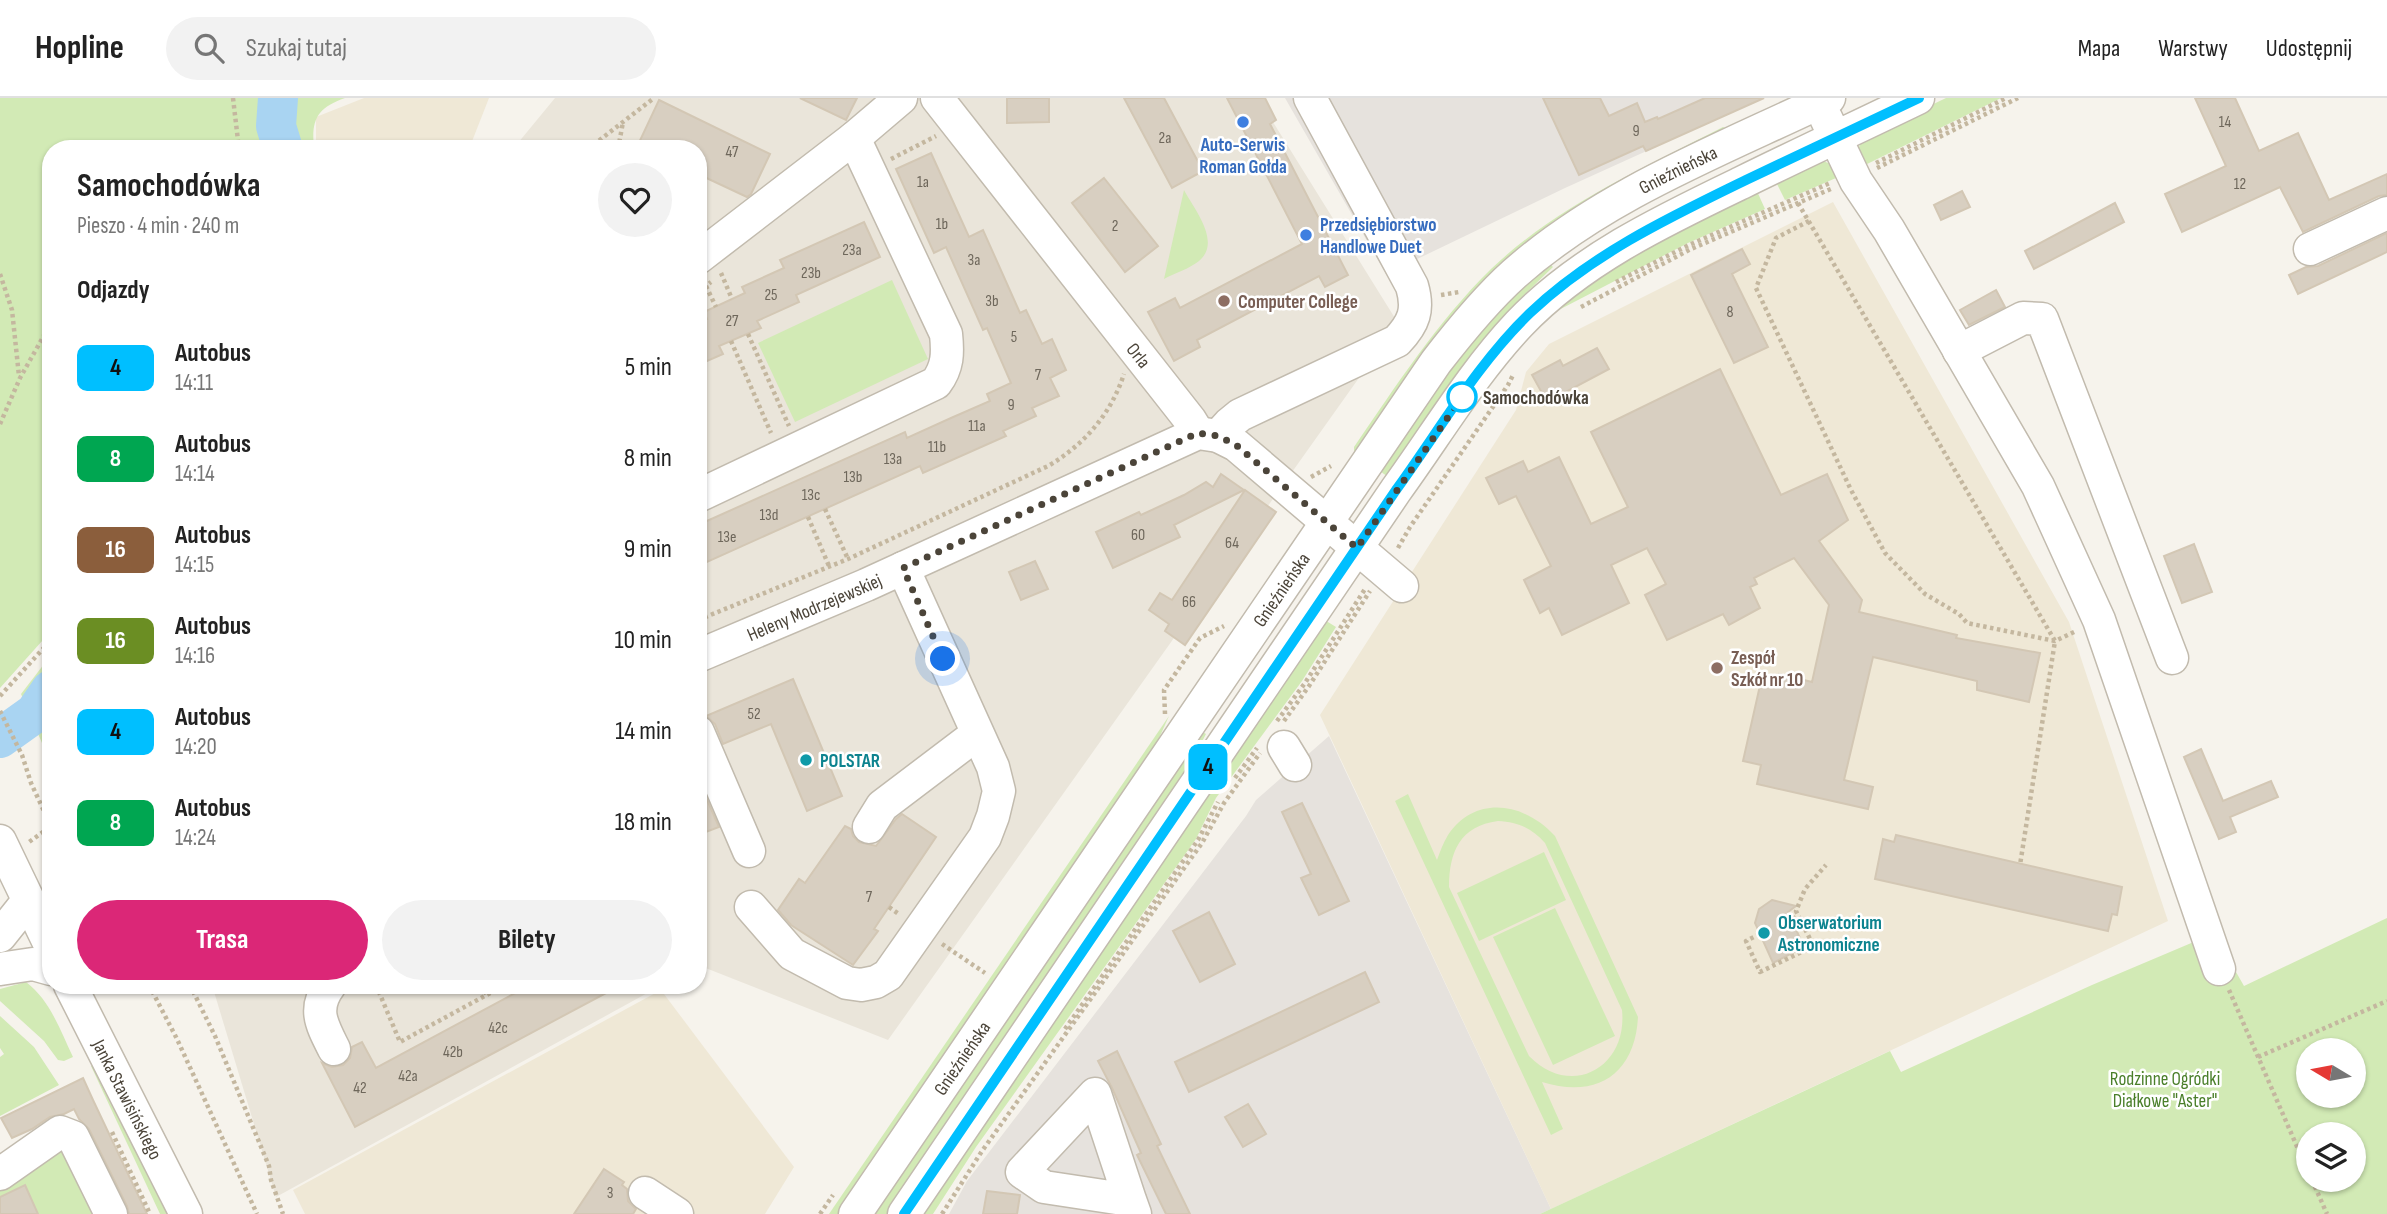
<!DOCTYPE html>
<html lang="pl">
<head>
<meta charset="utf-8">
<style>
	:root { --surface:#fff; --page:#f2f2f2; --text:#222; --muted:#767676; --line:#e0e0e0; --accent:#db2777 }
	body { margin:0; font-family:"Sofia Sans Condensed",sans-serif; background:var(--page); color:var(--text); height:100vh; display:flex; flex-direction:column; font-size:26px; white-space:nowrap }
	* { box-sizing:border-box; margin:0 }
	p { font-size:23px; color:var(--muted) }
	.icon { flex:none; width:38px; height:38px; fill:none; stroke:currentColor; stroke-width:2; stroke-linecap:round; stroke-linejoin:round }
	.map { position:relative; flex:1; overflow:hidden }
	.details { position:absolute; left:42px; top:42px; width:665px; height:854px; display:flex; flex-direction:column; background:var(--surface); border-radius:28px; box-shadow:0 2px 5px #0004 }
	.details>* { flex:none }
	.badge { padding:0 14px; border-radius:10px; font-size:24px; line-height:46px }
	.needle { width:46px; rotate:280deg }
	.buttons { position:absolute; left:2296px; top:940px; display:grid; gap:14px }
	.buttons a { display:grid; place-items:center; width:70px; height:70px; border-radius:50%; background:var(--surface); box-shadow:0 2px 5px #0004; font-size:35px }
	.you { position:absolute; width:35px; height:35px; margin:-18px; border:5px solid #fff; border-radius:50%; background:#1a73e8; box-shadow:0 0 0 10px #1a73e833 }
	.map>.badge { position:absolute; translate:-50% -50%; box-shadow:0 0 0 4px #fff }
	h2 { padding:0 35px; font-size:26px; line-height:63px }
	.round { display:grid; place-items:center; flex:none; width:74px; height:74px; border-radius:37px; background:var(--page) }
	.headline { display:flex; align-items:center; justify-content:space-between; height:119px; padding:0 35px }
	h1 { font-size:33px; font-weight:700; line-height:52px }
	.cta { display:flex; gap:14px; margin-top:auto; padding:14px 35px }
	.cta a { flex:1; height:80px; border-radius:42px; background:var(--accent); color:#fff; font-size:28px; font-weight:700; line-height:80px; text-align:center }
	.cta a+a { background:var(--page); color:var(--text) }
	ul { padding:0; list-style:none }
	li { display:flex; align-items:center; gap:21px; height:91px; padding:0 35px }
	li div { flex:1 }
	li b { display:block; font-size:26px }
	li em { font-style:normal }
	li .badge { min-width:77px; font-weight:700; text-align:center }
	header { display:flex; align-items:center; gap:42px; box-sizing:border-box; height:98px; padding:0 35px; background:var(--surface); border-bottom:2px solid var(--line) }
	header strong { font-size:33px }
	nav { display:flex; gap:38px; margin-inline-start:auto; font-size:24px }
	.search { width:490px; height:63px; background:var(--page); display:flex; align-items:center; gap:18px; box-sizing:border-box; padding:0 24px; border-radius:38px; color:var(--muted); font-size:26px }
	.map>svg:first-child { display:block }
	.residential { fill:#eae5da }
	.industrial { fill:#e6e2dd }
	.education { fill:#efe8d6 }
	.green { fill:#d2eab5; fill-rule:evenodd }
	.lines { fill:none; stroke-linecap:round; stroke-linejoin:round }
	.river { stroke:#a9d4f2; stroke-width:40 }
	.building { fill:#d8cfc1; stroke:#d3c7b4; stroke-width:2 }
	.minor-casing { stroke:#c2bbae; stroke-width:35 }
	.path { stroke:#c4b79f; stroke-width:4.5; stroke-dasharray:3.5 3.5; stroke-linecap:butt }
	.minor { stroke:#fff; stroke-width:32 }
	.line-casing { stroke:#fff; stroke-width:16 }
	.line { stroke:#00bfff; stroke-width:10 }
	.walk { stroke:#4b4439; stroke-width:7; stroke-dasharray:0 12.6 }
	.shop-dot { fill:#3f7fe0; stroke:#fff; stroke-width:2.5 }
	.education-dot { fill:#8d6e63; stroke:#fff; stroke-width:2.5 }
	.stop-dot { fill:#fff; stroke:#00bfff; stroke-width:3.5 }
	.culture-dot { fill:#0f9aa8; stroke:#fff; stroke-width:2.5 }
	.labels { text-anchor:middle; stroke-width:5; stroke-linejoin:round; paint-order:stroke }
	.number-label { font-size:16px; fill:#6e675b }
	.shop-label { font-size:19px; font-weight:bold; fill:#366cbe; stroke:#fff }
	.street-label { font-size:19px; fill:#4b4439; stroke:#fff }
	.education-label { font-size:19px; font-weight:bold; fill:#785e54; stroke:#fff; text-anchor:start }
	.stop-label { font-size:19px; font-weight:bold; fill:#4b4439; stroke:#fff; text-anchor:start }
	.culture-label { font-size:19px; font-weight:bold; fill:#0d838f; stroke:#fff; text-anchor:start }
	.park-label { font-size:19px; fill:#4a7f2a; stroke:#fff }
</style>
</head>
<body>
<header>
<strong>Hopline</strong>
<div class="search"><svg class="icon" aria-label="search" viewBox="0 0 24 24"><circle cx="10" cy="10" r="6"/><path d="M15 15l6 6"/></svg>Szukaj tutaj</div>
<nav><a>Mapa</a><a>Warstwy</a><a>Udostępnij</a></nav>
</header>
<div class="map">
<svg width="2387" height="1116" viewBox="0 0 2387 1116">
	<rect width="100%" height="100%" fill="#f6f3ec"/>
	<!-- residential -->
	<g class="residential">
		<path d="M555,0h703l140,225 -510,717 -190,-75v-816h-185z"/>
		<path d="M212,887h450l-386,212z"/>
	</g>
	<!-- industrial -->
	<g class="industrial">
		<path d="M1285,0h447l5,12 -172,78 -179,86z"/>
		<path d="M1329,638l222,473 -11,5h-591l18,-33 279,-365 10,-16z"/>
	</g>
	<!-- education -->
	<g class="education">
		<path d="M364,0h125l-20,51h-153v-32z"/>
		<path d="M1833,104l236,420 99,299 -617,288 -231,-494 196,-305 10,-38 23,-28z"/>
		<path d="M661,892l133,177 -29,47h-460l-12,-24z"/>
	</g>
	<!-- green -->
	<g class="green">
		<path d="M0,0h345c-28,10 -34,21 -31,51h-263v482l-51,57z"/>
		<path d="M1946,0h55l-142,70c-2,-14 -3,-22 8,-32z"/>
		<path d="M1723,29l8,4 -129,65 -244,260 -4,-3v-6c42,-61 83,-125 137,-178 66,-63 152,-101 232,-142z"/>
		<path d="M1823,63l13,5 7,9 -58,25 -10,-20z"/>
		<path d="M1756,91l9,20 -77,34 -137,71 58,-48z"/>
		<path d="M1184,92c10,19 38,52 15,71 -10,8 -24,12 -35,18z"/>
		<path d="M1548,164l5,5 -30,29 -18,22 -114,161 -14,-10 98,-137z"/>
		<path d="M892,182l36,79 -133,63 -37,-79z"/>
		<path d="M1323,521l13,8 -34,54 -86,117 -20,41 -220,308 -43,67h-15z"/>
		<path d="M51,557v109l-30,-70z"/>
		<path d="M1169,618l-23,51 -305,447h-12z"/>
		<path d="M1199,632l7,4 -36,67 -280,413h-20z"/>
		<path d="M1408,696l29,66c3,-8 6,-17 11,-25 28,-41 77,-32 107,1l83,181c-3,58 -42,82 -96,65l21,47 -12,6 -156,-334zM1498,723c20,1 34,7 47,22l77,167c6,58 -51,89 -93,46l-80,-169c0,-35 11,-61 49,-66z"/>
		<path d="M1544,754l22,48 -87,41 -22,-48z"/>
		<path d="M1555,810l60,128 -62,29 -60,-128z"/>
		<path d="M2387,820v296h-847l350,-163 11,21 191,-87 104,-44 36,24 12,21zM2308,952h46v46h-46zM2308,1036h46v46h-46z"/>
		<path d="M26,884c24,18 34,48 47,75l-9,4 -6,-1 -14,-19 -44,-40v-12z"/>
		<path d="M0,918l34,31 25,38 -59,31v-59l4,-3 -4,-6z"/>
		<path d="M97,966l76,150h-13l-69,-148z"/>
		<path d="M61,1052l7,4 28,60h-58l-13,-29 -25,12v-15z"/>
	</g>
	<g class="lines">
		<!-- river -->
		<g class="river">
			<path d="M278,0l-2,28 7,23"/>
			<path d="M0,640l35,-25 16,-23"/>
		</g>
	</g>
	<!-- building -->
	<g class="building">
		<path d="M800,0h57l-11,22z"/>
		<path d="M1007,0h42v24l-42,1z"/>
		<path d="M1124,0h40l39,73 -31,17z"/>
		<path d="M1227,0h38l11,22 -6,4 78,151 -23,12 -6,-11 -122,64 3,7 -26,14 -26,-49 27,-14 5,10 122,-64z"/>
		<path d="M1543,0h57l9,18 28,-13 8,19 12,-5 1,2 47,-21h59l-118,53 -3,-5 -64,29z"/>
		<path d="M2195,0h40l24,53 39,-18 31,67 58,-26v21l-8,1 -76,36 -23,-45 -98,45 -17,-38 61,-28z"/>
		<path d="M659,2l111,54 -19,40 -4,3 -49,-23v-25h-62z"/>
		<path d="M931,55l38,84 14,-7 37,83 6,-3 16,34 10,-5 14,31 -16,8 9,18 -27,12 4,8 -33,15 3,5 -83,37 -3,-7 -222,100v-41l207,-93 2,6 44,-20 39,-17 -3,-7 24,-11 -24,-55 -4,2 -37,-83 -12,6 -38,-84z"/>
		<path d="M1104,80l54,68 -33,26 -53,-69z"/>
		<path d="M1962,93l8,16 -29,13 -7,-15z"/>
		<path d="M2115,105l9,19 -90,47 -9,-18z"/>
		<path d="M864,124l16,35 -84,38 3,7 -42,19 4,7 -42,18 4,8 -25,11v-41l9,-5 -3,-7 41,-19 -3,-6 42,-19 -4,-8z"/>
		<path d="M2387,135v19l-89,42 -9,-19 17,-8 12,-1z"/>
		<path d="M1742,151l8,15 -18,10 36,73 -34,16 -43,-88z"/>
		<path d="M1996,192l9,17 -36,18 -9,-15z"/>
		<path d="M1597,250l12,21 -62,33 -15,-27 28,-15 3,6z"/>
		<path d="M1720,271l61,126 46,-21 21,46 -29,21 43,59 -3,12 98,23 -1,3 84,15 -11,49 -52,-12v-9l-104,-24 -29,123 29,7 -5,22 -111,-25 4,-19 -18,-4 18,-80 16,4 2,-11 33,8 17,-77 -35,-47 -40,20 3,6 -7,3 10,21 -31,17 -6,-11 -56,26 -22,-45 21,-11 -19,-36 -36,17 18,38 -67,32 -13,-27 -9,5 -16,-33 27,-14 -35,-70 -17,8 -13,-26 37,-17 5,11 31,-15 32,67 37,-17 -37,-75z"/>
		<path d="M1221,376l23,16 -70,35 6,12 -67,31 -17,-36 43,-20 2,3 43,-20 22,-13 7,5z"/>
		<path d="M1245,392l31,22 -91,133 -20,-14 4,-7 -20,-14 11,-17 12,7z"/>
		<path d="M2194,446l18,48 -30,11 -18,-47z"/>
		<path d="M1035,463l13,28 -27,11 -12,-28z"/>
		<path d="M793,581l49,117 -35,15 -36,-87 -48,20 -8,-20 -9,-8z"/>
		<path d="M2201,651l22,52 48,-20 7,16 -48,20 6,15 -17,7 -35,-82z"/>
		<path d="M698,681l21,48 -21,8z"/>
		<path d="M1302,705l47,98 -30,14 -18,-37 10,-4 -29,-62z"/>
		<path d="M902,716l34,23 -62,92 4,2 -25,34 -62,-40 -13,-15 21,-31 6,4 40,-57 6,3 2,7 6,6 17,4 20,-27z"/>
		<path d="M1896,737l226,52 -5,28 -5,-1 -4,17 -233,-52 8,-40 11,3z"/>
		<path d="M1772,802l24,6 -8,6 16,35 -31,16 -18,-40 4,-14z"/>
		<path d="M1209,814l26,52 -35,18 -27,-51z"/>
		<path d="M1365,874l14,30 -190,90 -14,-30z"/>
		<path d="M530,887h91l-266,142 -33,-64 10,4 11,-2 7,-7 2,-11 10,-5 14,26z"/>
		<path d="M1117,953l44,93 -4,2 33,68h-24l-29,-59 4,-2 -29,-65 -14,-27z"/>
		<path d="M83,980l10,22 54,114h-18l-2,-8 -38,-77 -10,-10 -5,-10 -10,5 -14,3 -18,12 -20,9 -11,-20z"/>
		<path d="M1248,1006l18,30 -23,13 -18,-30z"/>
		<path d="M604,1071l20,13 -2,3 5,4 1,12 8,8 -3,5h-59z"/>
		<path d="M25,1087l13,29h-38v-17z"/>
		<path d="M987,1093l33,4 -3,19h-34z"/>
	</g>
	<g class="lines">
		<defs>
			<g id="minor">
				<path id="s1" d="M937,0l253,322 8,13"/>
				<path d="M1826,20l30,63 33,49 149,256 61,134 120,349"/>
				<path d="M2310,151l77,-36"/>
				<path d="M698,160l156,-120 47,-40"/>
				<path d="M1959,253l64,-33 19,1 130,339"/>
				<path d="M1218,338l11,-12 11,-9 157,-74c17,-18 22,-31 15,-55l-102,-188"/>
				<path d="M698,398l238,-113c12,-16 12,-30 10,-49l-92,-196"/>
				<path id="s2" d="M698,558l168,-71 332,-152 20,3 18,9 166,141"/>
				<path d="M698,634l51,119"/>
				<path d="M1284,649l11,18"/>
				<path d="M869,729l13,-21 95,-72"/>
				<path d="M0,743l51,106"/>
				<path d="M751,809l41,47 55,29 14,2 15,-3 12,-7 97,-138 8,-21 6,-25 -6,-24 -90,-199"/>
				<path d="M0,838l28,-35"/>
				<path d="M0,871l33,-5 18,5"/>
				<path id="s3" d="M70,887l116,229"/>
				<path d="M330,887c-18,24 -8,40 4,64"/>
				<path d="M0,1076l60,-42 13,5 38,77"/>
				<path d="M645,1095l32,21"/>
				<path d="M1130,1102l-86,-13 -22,-15 73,-78 35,106 5,14"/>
				<path id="s4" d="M855,1116l581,-852c24,-31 49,-62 78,-88 90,-80 207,-124 315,-176"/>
				<path d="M904,1116l492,-724c40,-55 76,-116 123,-166 61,-64 143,-103 222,-141 59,-29 119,-57 177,-85"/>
			</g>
		</defs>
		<!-- minor casing -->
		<use href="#minor" class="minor-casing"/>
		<!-- path -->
		<g class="path">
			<path d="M233,0l6,51"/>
			<path d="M588,51l66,-51"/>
			<path d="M618,51l5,-27"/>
			<path d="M891,61l45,-23"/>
			<path d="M1876,65l130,-65"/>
			<path d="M1877,70l141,-70"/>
			<path d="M1798,105l257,438 -35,224"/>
			<path d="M1809,123l-33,17 -20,50 95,202 34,63 40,41 34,20 8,9 88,18 21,-10"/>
			<path d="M721,175l11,26"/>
			<path d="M0,176l12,36 7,66"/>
			<path d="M1616,184l73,-37 141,-62"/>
			<path d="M706,188l10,21"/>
			<path d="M698,194l13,-10"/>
			<path d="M1441,197l18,-3"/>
			<path d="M1581,209l110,-58 142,-61"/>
			<path d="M748,236l41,92"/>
			<path d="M731,243l40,92"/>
			<path d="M0,326l20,-46 31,-55"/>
			<path d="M1311,379l20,-11"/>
			<path d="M825,411l23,50"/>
			<path d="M808,419l21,49"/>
			<path d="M1398,450l12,-21 98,-142 5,-10"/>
			<path d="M698,522l150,-61 200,-93c36,-21 63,-52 76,-92"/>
			<path d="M0,598l51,-56"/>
			<path d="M0,613l22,44 9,28 18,39 -3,8 -17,12"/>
			<path d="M1165,616l-1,-24 36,-52 24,-12"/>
			<path d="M1277,623l28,-38 60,-94"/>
			<path d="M1284,623l25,-35 61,-95"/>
			<path d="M1235,680l22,-30"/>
			<path d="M889,809l11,8"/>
			<path d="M1786,823l13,-5"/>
			<path d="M1766,833l-20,10 14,31 54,-26"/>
			<path d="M942,846l43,29"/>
			<path d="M1816,853l-20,-40 9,-22 21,-24"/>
			<path d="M149,887l28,54 80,175"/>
			<path d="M190,887l25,51 54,130 2,14 12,34"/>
			<path d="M376,887l24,57 105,-57"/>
			<path d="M481,887l6,10"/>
			<path d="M2229,892l79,182"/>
			<path d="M1065,931l133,-189 20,-38"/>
			<path d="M2258,959l129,-56"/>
			<path d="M112,1034l38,82"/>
			<path d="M2312,1082l15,34"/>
			<path d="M820,1116l13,-19"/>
			<path d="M942,1116l40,-63 220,-308 22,-40 36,-50"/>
		</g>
		<!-- minor -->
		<use href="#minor" class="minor"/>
	</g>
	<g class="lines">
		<defs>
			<path id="line" d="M904,1116l492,-724c43,-59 81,-126 134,-177 62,-59 140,-96 216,-133 58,-27 115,-55 173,-82"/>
		</defs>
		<!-- line casing -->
		<use href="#line" class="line-casing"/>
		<!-- line -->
		<use href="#line" class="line"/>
		<!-- walk -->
		<path class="walk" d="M943,561l-40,-91 295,-135 20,3 18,9 121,103 105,-151"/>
	</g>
	<!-- markers -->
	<g class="shop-dot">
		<circle cx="1243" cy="24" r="7"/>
		<circle cx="1306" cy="137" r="7"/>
	</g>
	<g class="education-dot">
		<circle cx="1224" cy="203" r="7"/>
		<circle cx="1717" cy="570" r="7"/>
	</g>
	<circle class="stop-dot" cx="1462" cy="299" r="14"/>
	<g class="culture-dot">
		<circle cx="806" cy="662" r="7"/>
		<circle cx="1764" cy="835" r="7"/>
	</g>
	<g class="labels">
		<!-- number labels -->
		<g class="number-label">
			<text x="2225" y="29">14</text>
			<text x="1636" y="38">9</text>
			<text x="1165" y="45">2a</text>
			<text x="732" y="59">47</text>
			<text x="923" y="89">1a</text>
			<text x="2240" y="91">12</text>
			<text x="942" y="131">1b</text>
			<text x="1115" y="133">2</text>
			<text x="852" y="157">23a</text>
			<text x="974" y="167">3a</text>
			<text x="811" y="180">23b</text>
			<text x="771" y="202">25</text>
			<text x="992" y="208">3b</text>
			<text x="1730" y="219">8</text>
			<text x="732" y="228">27</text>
			<text x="1014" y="244">5</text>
			<text x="1038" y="282">7</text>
			<text x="1011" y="312">9</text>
			<text x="977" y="333">11a</text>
			<text x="937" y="354">11b</text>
			<text x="893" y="366">13a</text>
			<text x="853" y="384">13b</text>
			<text x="811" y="402">13c</text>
			<text x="769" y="422">13d</text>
			<text x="1138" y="442">60</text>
			<text x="727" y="444">13e</text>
			<text x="1232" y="450">64</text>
			<text x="1189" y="509">66</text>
			<text x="754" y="621">52</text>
			<text x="869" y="804">7</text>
			<text x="498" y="935">42c</text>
			<text x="453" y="959">42b</text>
			<text x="408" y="983">42a</text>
			<text x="360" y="995">42</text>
			<text x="610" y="1100">3</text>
		</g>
		<!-- shop labels -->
		<g class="shop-label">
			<text x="1243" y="53">Auto-Serwis<tspan x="1243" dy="22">Roman Gołda</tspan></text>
			<text x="1320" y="133" text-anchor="start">Przedsiębiorstwo<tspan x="1320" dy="22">Handlowe Duet</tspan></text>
		</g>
		<!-- street labels -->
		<g class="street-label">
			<text dy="7" stroke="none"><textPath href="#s4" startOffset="1344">Gnieźnieńska</textPath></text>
			<text dy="7" stroke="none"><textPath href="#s1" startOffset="327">Orla</textPath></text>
			<text dy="7" stroke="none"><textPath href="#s4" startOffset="756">Gnieźnieńska</textPath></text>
			<text dy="7" stroke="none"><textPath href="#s2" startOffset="126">Heleny Modrzejewskiej</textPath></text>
			<text dy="7" stroke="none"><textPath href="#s4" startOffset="189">Gnieźnieńska</textPath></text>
			<text dy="7" stroke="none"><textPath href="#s3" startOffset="128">Janka Stawisińskiego</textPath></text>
		</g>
		<!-- education labels -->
		<g class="education-label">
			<text x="1238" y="210">Computer College</text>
			<text x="1731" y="566">Zespół<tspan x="1731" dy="22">Szkół nr 10</tspan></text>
		</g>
		<!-- stop labels -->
		<g class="stop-label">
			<text x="1483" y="306">Samochodówka</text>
		</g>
		<!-- culture labels -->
		<g class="culture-label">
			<text x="820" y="669">POLSTAR</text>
			<text x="1778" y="831">Obserwatorium<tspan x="1778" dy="22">Astronomiczne</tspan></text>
		</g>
		<!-- park labels -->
		<g class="park-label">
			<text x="2165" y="987">Rodzinne Ogródki<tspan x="2165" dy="22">Diałkowe "Aster"</tspan></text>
		</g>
	</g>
</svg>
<div class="buttons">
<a><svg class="needle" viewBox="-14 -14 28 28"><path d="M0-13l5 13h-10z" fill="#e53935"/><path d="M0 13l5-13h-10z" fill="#767676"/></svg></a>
<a><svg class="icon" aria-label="layers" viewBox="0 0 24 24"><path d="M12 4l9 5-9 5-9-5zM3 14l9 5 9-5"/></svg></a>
</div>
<div class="you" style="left:943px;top:561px"></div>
<b class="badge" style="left:1208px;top:669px;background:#00bfff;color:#111">4</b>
<section class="details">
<div class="headline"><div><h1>Samochodówka</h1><p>Pieszo · 4 min · 240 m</p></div><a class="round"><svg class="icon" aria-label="heart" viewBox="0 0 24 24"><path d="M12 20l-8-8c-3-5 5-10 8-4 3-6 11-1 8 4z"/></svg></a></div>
<h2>Odjazdy</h2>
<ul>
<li><span class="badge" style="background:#00bfff;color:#111">4</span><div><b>Autobus</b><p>14:11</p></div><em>5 min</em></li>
<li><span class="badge" style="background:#00a651;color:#fff">8</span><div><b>Autobus</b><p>14:14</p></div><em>8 min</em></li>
<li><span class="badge" style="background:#8b5e3c;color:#fff">16</span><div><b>Autobus</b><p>14:15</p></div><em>9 min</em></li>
<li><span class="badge" style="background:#6b8e23;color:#fff">16</span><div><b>Autobus</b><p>14:16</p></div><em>10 min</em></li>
<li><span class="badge" style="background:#00bfff;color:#111">4</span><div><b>Autobus</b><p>14:20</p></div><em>14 min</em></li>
<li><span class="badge" style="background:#00a651;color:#fff">8</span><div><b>Autobus</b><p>14:24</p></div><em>18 min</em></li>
</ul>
<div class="cta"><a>Trasa</a><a>Bilety</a></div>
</section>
</div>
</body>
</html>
